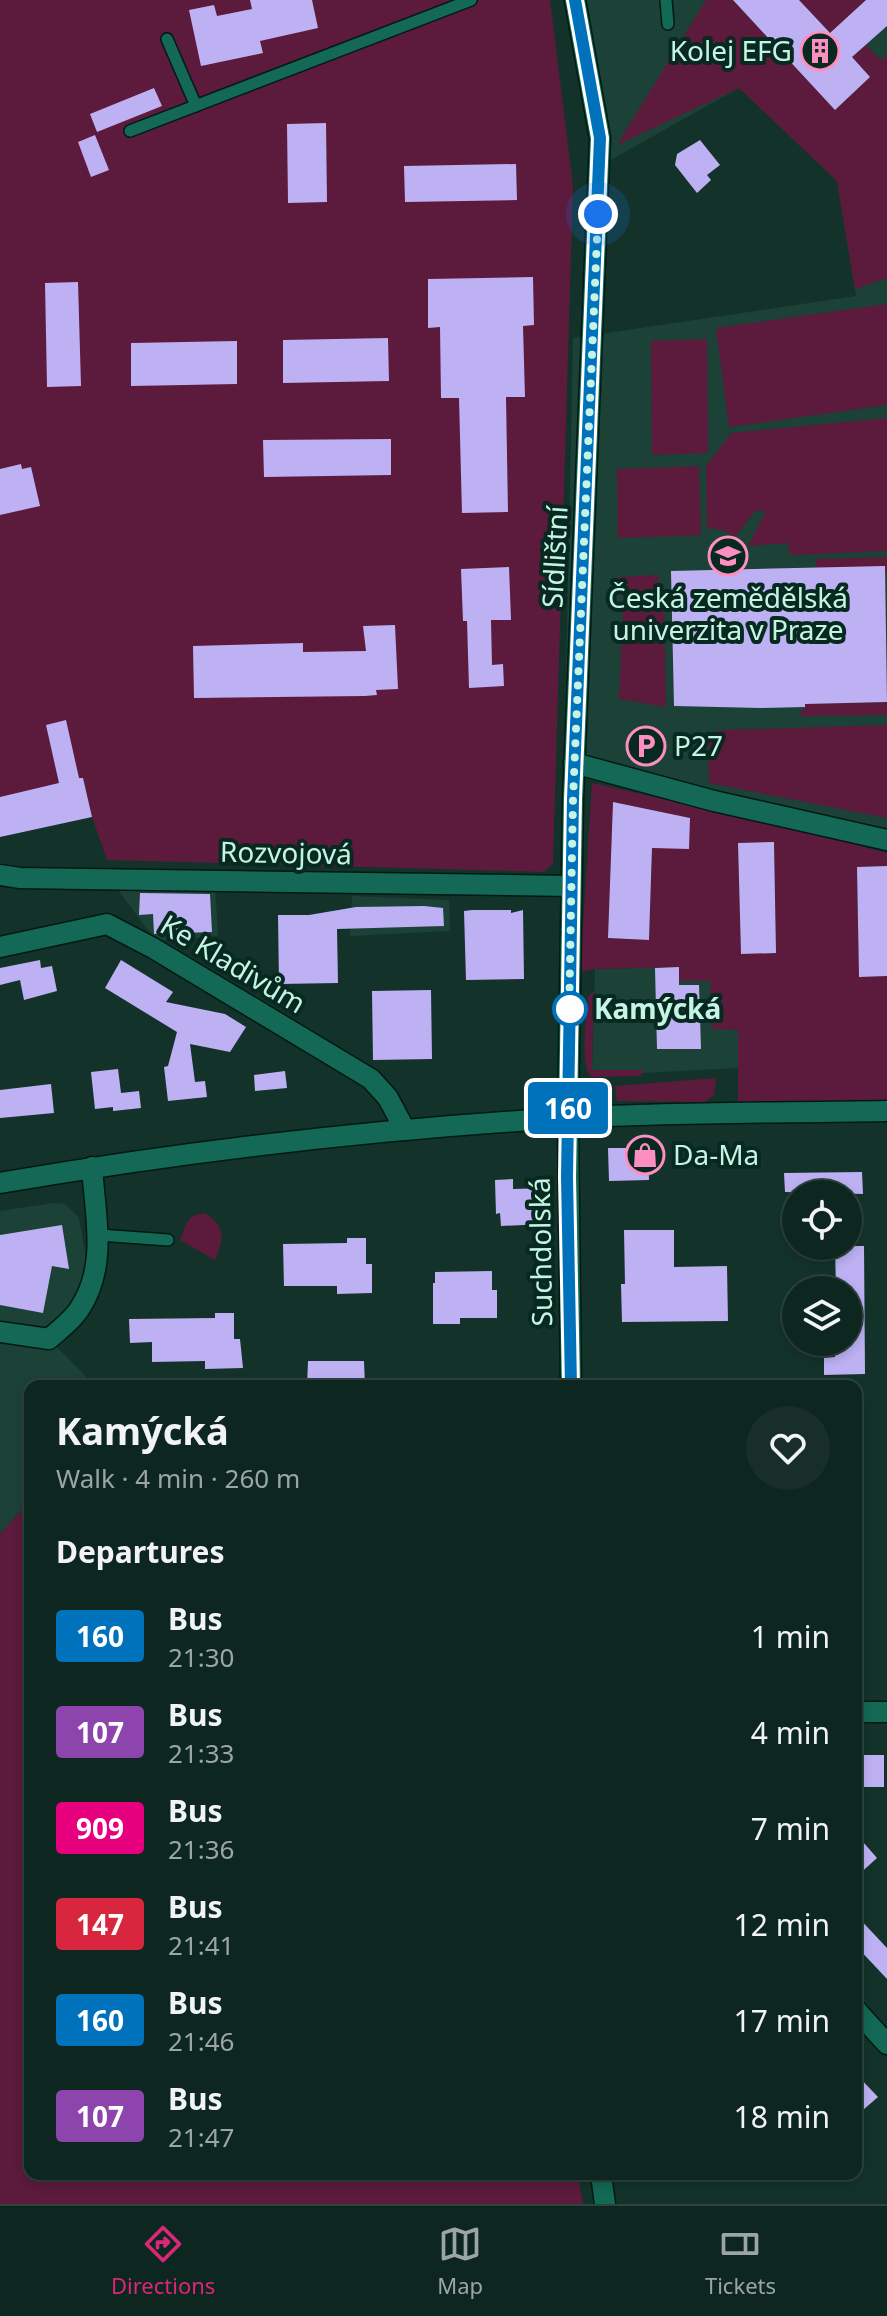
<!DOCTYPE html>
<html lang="en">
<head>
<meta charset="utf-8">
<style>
	:root { --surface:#0e2620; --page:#172e29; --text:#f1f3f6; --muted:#9ba5a5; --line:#2e433e; --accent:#db2777 }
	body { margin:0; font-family:"Noto Sans",sans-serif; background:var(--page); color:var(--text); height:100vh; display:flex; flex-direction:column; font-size:30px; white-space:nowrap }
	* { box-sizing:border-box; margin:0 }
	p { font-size:26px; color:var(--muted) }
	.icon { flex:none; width:44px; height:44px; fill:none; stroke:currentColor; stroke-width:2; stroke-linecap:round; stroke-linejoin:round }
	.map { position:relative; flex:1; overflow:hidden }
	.drawer { position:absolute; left:24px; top:1380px; width:838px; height:800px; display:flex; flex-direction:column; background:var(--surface); border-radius:16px; box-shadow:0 4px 12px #0003,0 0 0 2px var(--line) }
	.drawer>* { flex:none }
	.badge { padding:0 16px; border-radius:6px; font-size:28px; line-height:52px }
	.tools { position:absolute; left:782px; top:1180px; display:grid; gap:16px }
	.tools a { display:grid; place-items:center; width:80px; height:80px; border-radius:50%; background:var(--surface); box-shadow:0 4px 12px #0003,0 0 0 2px var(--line); font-size:40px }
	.you { position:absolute; width:40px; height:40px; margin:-20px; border:6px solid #fff; border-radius:50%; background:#1a73e8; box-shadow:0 0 0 12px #1a73e833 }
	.map>.badge { position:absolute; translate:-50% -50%; box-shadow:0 0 0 4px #fff }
	h2 { padding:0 32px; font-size:30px; line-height:72px }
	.round { display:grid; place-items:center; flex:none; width:84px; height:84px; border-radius:42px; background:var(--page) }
	.overview { display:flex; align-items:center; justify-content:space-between; height:136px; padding:0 32px }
	h1 { font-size:38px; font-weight:700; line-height:60px }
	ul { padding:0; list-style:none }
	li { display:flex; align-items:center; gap:24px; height:96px; padding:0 32px }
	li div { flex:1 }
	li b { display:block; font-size:30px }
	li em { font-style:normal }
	li .badge { min-width:88px; font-weight:700; text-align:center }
	.tab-bar { display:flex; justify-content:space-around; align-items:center; height:112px; border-top:2px solid var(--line); background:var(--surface); font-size:22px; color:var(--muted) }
	.tab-bar a { display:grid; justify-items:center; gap:4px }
	.tab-bar .current { color:var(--accent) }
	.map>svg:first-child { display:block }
	.built { fill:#1c4137 }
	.green { fill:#5c1a3c; fill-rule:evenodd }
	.building { fill:#bdb1f4 }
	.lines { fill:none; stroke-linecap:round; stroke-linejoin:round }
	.service-casing { stroke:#001a12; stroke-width:14 }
	.minor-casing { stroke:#001a12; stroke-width:23 }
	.tertiary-casing { stroke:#001a12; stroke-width:23 }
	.secondary-casing { stroke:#001a12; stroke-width:23 }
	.service { stroke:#136955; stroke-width:11 }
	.minor { stroke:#136955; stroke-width:20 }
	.tertiary { stroke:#136955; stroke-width:20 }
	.secondary { stroke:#136955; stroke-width:20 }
	.line-casing { stroke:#fff; stroke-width:18 }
	.line { stroke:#0072bc; stroke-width:12 }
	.walk { stroke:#c5f4e4; stroke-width:8; stroke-dasharray:0 14.4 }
	.stop-dot { fill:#fff; stroke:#0072bc; stroke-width:4 }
	.labels { text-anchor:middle; stroke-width:8; stroke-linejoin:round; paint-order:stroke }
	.poi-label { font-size:28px; fill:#c5f4e4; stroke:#072920; text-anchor:start }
	.street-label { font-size:28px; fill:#c5f4e4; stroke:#072920 }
	.stop-label { font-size:28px; font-weight:bold; fill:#c5f4e4; stroke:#072920; text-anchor:start }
</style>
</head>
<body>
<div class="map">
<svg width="887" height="2204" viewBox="0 0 887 2204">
	<rect width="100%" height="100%" fill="#13332a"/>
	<!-- built -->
	<g class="built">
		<path d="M575,0h312v842l-323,-68 9,-436 283,-42 -19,-115 -98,-93 -141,79z"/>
		<path d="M215,887l3,49 -62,5 -38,-51z"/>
		<path d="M352,896l97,4 1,31 -100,5z"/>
		<path d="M679,967l31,14 28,49v38l-96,5v-3h-50l3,-101z"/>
		<path d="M54,1203l11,1 14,14 10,56 -22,45 -20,14 10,14 38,39h-65v115l-30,33v-323z"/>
	</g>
	<!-- green -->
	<g class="green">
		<path d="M0,0h550l23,186 -20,677 -9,9 -437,-12 -15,-43 -9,-39 -83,19z"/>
		<path d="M706,0h27l102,110 35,-33 -18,-20 14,-12 15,15 6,-5v223l-32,11 -18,-108 -98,-93 -122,57z"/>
		<path d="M799,0h67l-36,33z"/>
		<path d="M887,304v101l-158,22 -13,-99z"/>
		<path d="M707,339l1,114 -56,2 -1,-114z"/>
		<path d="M887,418v133l-97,4 -2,-12 -40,3 18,-35h-11l-20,26 -12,-7 -16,-2 -1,-62 25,-33z"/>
		<path d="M699,466l2,69 -83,3 -1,-69z"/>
		<path d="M887,557v16l-71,-3v-11z"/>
		<path d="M658,575v32l6,1 2,99 -47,-8 5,-115 -7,-7z"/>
		<path d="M887,702v13l-88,1 1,-5 5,-1v-6z"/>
		<path d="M887,725v93l-178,-35 -1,-45 10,-8z"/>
		<path d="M592,783l181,40 114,30v13l-30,1 2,110 28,-1v127l-149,3v-76l-26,-1 -2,-48h-31l-1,-14 -83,2 -15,3zM613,803l39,54 -3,83 -41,-2zM774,842l2,110 -35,2 -3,-111z"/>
		<path d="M594,991l-2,79h51l-2,6 -50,1c-12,-14 -4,-62 -3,-81z"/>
		<path d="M716,1078l-2,17 -9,7 -88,-1 -2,-15z"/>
		<path d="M204,1213c22,12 20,26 11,47l-35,-20 6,-16 6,-8z"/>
		<path d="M30,1501v673h548l5,30h-583v-670z"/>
	</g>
	<!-- building -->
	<g class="building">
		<path d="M250,0h62l6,28 -58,13 3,12 -62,13 -12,-56 25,-5 3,11 35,-7z"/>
		<path d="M733,0h66l31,33 36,-33h21v26l-35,31 18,20 -35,33z"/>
		<path d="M154,88l8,18 -65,26 -7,-18z"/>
		<path d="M326,123l1,79 -39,1 -1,-79z"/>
		<path d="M95,135l14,35 -18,7 -13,-35z"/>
		<path d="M700,140l20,25 -13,10 4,5 -14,13 -22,-28 2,-11z"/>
		<path d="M516,164l1,36 -112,2 -1,-36z"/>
		<path d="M533,277l1,48 -11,1 2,71h-19l2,115 -46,1 -3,-115h-18l-1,-71 -12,1v-49z"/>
		<path d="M78,282l3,104 -34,1 -2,-104z"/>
		<path d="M388,338l1,43 -106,2v-43z"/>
		<path d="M237,341v43l-106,2v-43z"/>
		<path d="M391,439v36l-127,2 -1,-37z"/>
		<path d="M21,464l1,5 9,-2 9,39 -40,9v-46z"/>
		<path d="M885,566l2,136 -82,2v3l-44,1 -87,-2 -3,-135z"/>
		<path d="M509,567l2,53h-20l1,45 11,-1 1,22 -35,2 -2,-67h-4l-2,-52z"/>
		<path d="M395,625l3,64 -22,1 1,5 -12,1 -171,2 -1,-52 110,-3v9l63,-1 -3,-25z"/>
		<path d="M66,720l13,58h4l9,39 -92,20v-40l59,-14 -13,-58z"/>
		<path d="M613,802l77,16 -1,31 -37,-1 -3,92 -41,-2z"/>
		<path d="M774,842l2,111 -35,1 -3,-111z"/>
		<path d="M887,866v110l-28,1 -2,-110z"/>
		<path d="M140,893l70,1 2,38 -58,2 -1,-20 -14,1z"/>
		<path d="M424,906l19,2 1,18 -107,3 1,54 -59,1 -1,-69h31l47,-8z"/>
		<path d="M472,910h39v3l12,-3 1,69 -58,1 -2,-69z"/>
		<path d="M40,960l1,8 11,-2 5,25 -33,9 -4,-20 -20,5v-17z"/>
		<path d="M121,960l52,32 -7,10 59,12 21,13 -16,25 -40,-8 5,38 10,-1 2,16 -39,4 -4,-34 4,-1 9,-34 -72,-44z"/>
		<path d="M679,967v18h20l2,64h-44l-2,-81z"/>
		<path d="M431,990l1,69 -59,1 -1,-69z"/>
		<path d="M118,1069l3,24 18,-2 2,17 -28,3v-4l-18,2 -4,-37z"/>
		<path d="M285,1071l2,17 -32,3 -1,-16z"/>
		<path d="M51,1084l3,29 -54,5v-28z"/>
		<path d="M608,1148h40l1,32 -40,1z"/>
		<path d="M862,1172l1,22 -78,-2 -1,-19z"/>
		<path d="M513,1179v10l32,-1v36l-44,2 -1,-13 -4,1 -1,-34z"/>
		<path d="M62,1225l7,44 -17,-3 -9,47 -43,-8v-70z"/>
		<path d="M624,1230h50v37l53,-1 1,55 -106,1 -1,-38h4z"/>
		<path d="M347,1238h19v26h6v29l-35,1v-8h-53l-1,-42 64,-1z"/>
		<path d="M835,1246h29l1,128 -41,1v-17l11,-1v-12h13v-55h-12z"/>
		<path d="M492,1271v19h5v28h-37v6h-27v-41h2v-11z"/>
		<path d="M215,1313h19v26h6l3,29 -38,1v-8l-53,1v-20l-22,1 -1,-24 86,-1z"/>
		<path d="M308,1361h56l1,25h-58z"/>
		<path d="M856,1755h28v32h-20v-10h-8z"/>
		<path d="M856,1834l21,24 -21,19z"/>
		<path d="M856,1915l31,33v31l-31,-33z"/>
		<path d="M856,2074l22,23 -22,19z"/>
	</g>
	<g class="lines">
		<defs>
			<g id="service">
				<path d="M666,0l2,24"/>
				<path d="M167,39l29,67"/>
				<path d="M130,131l341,-131"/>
				<path d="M99,1235l69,5"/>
			</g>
			<g id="minor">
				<path d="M574,763l140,38 173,39"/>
				<path d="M0,875l20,3 551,8"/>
				<path d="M0,947l107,-23 46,24 218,131 17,19 17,32"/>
				<path d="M568,1118l5,-319 27,-661 -25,-138"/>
				<path d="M0,1332l49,7c10,-9 24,-19 31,-31 28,-43 15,-93 12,-141"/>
				<path d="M856,1712h31"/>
				<path d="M601,2174l4,30"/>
			</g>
			<g id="tertiary">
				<path d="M568,1118l3,268"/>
				<path d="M856,2010l31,34"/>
			</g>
			<path id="secondary" d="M0,1183c187,-32 377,-54 566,-65 106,-6 214,-5 321,-7"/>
		</defs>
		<!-- service casing -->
		<use href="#service" class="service-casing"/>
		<!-- minor casing -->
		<use href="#minor" class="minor-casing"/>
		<!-- tertiary casing -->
		<use href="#tertiary" class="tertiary-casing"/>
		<!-- secondary casing -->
		<use href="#secondary" class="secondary-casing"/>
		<!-- service -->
		<use href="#service" class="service"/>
		<!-- minor -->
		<use href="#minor" class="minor"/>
		<!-- tertiary -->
		<use href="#tertiary" class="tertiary"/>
		<!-- secondary -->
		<use href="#secondary" class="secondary"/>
	</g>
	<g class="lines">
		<defs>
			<path id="line" d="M571,1386l-4,-209 6,-378 27,-661 -25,-138"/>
		</defs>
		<!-- line casing -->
		<use href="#line" class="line-casing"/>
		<!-- line -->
		<use href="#line" class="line"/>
		<!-- walk -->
		<path class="walk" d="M570,1009l-1,11 4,-221 25,-585"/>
	</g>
	<!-- icons -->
	<defs>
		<symbol id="building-ring" viewBox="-11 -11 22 22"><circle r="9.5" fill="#072920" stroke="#fd8ec0" stroke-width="1.5"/><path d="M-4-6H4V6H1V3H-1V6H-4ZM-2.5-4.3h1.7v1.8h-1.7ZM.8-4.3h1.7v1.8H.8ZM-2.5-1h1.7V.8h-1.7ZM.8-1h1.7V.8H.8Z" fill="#fd8ec0"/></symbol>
		<symbol id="university-ring" viewBox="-11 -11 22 22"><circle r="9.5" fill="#072920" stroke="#fd8ec0" stroke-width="1.5"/><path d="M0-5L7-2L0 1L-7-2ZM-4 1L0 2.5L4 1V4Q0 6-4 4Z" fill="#fd8ec0"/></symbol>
		<symbol id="parking-ring" viewBox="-11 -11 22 22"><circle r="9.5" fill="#072920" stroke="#fd8ec0" stroke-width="1.5"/><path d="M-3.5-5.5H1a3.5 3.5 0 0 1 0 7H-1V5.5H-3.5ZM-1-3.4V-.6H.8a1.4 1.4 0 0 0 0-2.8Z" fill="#fd8ec0"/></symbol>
		<symbol id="shop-ring" viewBox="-11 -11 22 22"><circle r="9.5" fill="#072920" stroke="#fd8ec0" stroke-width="1.5"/><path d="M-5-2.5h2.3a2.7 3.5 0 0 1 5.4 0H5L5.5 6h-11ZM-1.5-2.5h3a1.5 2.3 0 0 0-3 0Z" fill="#fd8ec0"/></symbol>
	</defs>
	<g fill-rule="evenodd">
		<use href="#building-ring" x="798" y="29" width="44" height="44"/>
		<use href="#university-ring" x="706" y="534" width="44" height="44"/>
		<use href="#parking-ring" x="624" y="724" width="44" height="44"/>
		<use href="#shop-ring" x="623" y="1133" width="44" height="44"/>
	</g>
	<!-- markers -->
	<circle class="stop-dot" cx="570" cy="1009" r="16"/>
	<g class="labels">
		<!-- poi labels -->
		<g class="poi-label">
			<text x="792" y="61" text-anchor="end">Kolej EFG</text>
			<text x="728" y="608" text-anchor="middle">Česká zemědělská<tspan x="728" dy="32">univerzita v Praze</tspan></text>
			<text x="674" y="756">P27</text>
			<text x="673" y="1165">Da-Ma</text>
		</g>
		<!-- street labels -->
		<g class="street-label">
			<text transform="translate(555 557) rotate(-87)" y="10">Sídlištní</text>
			<text transform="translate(286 853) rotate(1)" y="10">Rozvojová</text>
			<text transform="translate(233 964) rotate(31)" y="10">Ke Kladivům</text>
			<text transform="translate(541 1252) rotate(-91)" y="10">Suchdolská</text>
		</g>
		<!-- stop labels -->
		<g class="stop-label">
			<text x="594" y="1019">Kamýcká</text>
		</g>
	</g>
</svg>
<div class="tools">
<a><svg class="icon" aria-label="locate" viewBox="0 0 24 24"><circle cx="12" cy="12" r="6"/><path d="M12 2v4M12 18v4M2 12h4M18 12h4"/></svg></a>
<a><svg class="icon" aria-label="layers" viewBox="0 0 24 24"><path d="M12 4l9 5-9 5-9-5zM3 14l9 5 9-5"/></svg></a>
</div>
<div class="you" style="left:598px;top:214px"></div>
<b class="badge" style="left:568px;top:1108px;background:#0072bc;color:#fff">160</b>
<section class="drawer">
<div class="overview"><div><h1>Kamýcká</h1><p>Walk · 4 min · 260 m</p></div><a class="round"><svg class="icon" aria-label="heart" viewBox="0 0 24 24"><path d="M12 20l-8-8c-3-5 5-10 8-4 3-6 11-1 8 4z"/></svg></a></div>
<h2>Departures</h2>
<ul>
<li><span class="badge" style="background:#0072bc;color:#fff">160</span><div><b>Bus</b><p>21:30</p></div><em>1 min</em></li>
<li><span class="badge" style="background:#8e44ad;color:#fff">107</span><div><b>Bus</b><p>21:33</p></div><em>4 min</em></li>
<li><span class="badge" style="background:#e6007e;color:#fff">909</span><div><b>Bus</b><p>21:36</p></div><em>7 min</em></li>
<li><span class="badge" style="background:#d7263d;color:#fff">147</span><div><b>Bus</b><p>21:41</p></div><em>12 min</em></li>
<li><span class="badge" style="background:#0072bc;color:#fff">160</span><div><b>Bus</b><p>21:46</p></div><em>17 min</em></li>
<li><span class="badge" style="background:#8e44ad;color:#fff">107</span><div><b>Bus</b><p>21:47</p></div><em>18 min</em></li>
</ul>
</section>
</div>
<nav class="tab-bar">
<a class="current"><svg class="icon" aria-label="directions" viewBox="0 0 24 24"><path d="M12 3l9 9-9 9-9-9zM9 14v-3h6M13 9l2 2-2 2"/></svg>Directions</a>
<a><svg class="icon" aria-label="map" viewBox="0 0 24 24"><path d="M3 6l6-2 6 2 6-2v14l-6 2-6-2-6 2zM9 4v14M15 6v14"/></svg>Map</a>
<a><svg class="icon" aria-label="tickets" viewBox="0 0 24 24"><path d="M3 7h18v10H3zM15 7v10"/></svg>Tickets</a>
</nav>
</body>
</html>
